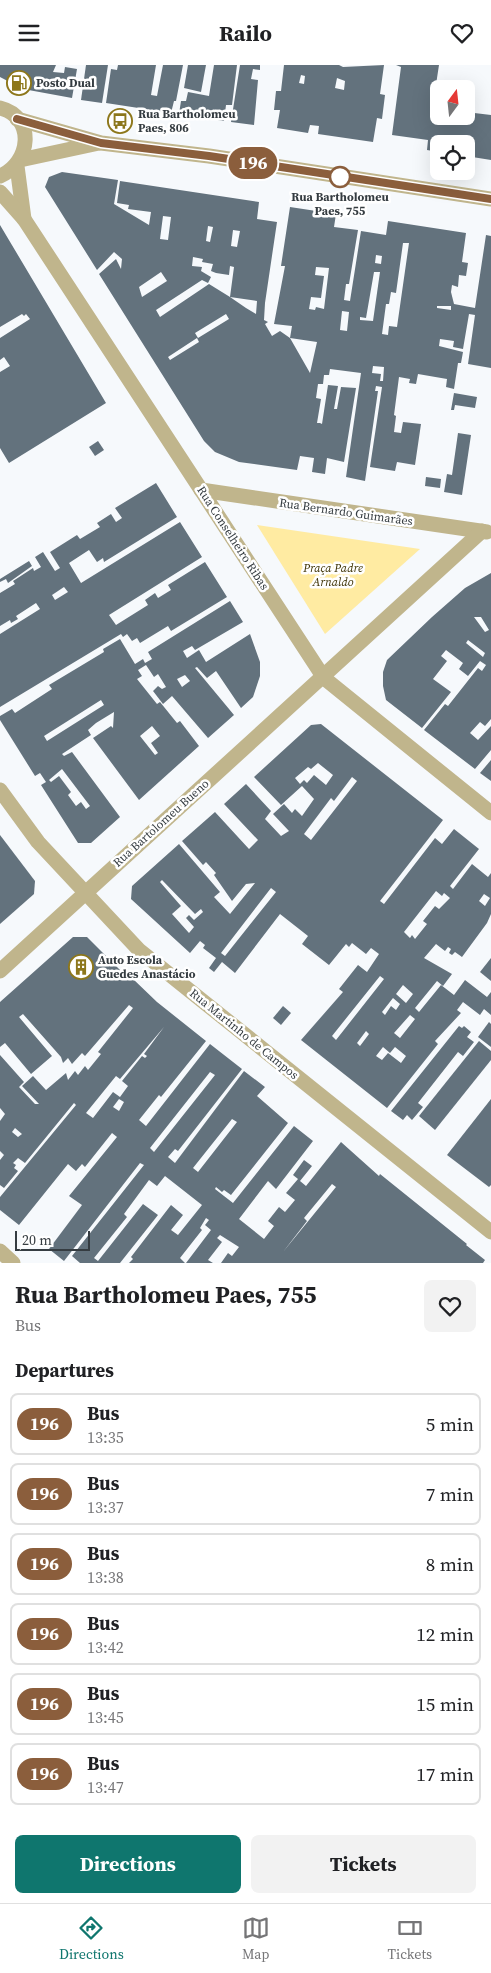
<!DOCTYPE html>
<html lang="en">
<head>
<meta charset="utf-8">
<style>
	:root { --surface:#fff; --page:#f2f2f2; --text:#202124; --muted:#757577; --line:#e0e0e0; --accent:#0f766e }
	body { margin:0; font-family:"Source Serif 4",serif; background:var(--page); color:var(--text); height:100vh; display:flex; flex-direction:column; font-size:19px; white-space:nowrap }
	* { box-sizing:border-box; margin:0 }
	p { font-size:16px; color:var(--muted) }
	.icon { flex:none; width:28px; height:28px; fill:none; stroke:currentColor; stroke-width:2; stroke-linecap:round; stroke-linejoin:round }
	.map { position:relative; height:1198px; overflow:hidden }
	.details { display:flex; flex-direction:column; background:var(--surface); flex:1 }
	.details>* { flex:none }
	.badge { padding:0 10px; border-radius:16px; font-size:18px; line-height:32px }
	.needle { width:32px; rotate:15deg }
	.buttons { position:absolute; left:430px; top:15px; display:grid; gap:10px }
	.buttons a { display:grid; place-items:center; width:45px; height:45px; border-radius:8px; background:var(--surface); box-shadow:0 5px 20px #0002; font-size:25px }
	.scale { position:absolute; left:15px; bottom:12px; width:75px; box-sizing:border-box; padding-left:5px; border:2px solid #353c41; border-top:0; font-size:14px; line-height:18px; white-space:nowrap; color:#353c41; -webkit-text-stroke:4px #fff; paint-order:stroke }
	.map>.badge { position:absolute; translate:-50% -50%; box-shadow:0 0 0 2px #fff }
	h2 { padding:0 15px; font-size:19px; line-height:45px }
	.round { display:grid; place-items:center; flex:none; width:52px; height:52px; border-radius:8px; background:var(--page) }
	.headline { display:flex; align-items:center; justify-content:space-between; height:85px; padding:0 15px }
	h1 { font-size:24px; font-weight:700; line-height:38px }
	.cta { display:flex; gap:10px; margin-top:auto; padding:10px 15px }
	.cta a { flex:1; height:58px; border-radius:8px; background:var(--accent); color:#fff; font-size:20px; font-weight:700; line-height:58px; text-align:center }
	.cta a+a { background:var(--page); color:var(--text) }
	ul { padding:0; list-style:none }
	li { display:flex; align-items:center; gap:15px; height:62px; margin:0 10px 8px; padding:0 5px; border:2px solid var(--line); border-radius:8px }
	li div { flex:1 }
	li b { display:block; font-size:19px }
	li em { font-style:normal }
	li .badge { min-width:55px; font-weight:700; text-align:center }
	header { display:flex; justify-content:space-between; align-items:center; height:65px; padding:0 15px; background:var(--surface); font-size:22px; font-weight:700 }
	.menu { display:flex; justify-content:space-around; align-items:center; height:70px; border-top:1px solid var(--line); background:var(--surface); font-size:14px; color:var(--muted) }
	.menu a { display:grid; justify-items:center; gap:2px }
	.menu .current { color:var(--accent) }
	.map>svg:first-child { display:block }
	.green { fill:#ffeba2 }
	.building { fill:#63727d; fill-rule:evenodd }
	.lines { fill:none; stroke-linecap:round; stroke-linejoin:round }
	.minor { stroke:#c0b58c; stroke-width:15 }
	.line-casing { stroke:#fff; stroke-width:11 }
	.line { stroke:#8b5e3c; stroke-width:8 }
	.stop-dot { fill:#fff; stroke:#8b5e3c; stroke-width:2.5 }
	.labels { text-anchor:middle; stroke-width:5; stroke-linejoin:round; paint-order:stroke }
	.poi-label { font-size:12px; font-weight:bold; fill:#353c41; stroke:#fff; text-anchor:start }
	.stop-label { font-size:12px; font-weight:bold; fill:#353c41; stroke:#fff }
	.street-label { font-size:12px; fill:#353c41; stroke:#fff }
	.park-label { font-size:12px; font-style:italic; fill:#3f3406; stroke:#fff }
</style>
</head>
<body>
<header><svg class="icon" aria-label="menu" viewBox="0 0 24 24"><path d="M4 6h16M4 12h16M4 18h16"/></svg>Railo<svg class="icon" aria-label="heart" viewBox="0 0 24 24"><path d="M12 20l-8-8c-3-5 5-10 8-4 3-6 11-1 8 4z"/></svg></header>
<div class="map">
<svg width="491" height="1198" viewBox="0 0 491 1198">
	<rect width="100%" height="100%" fill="#f6f9fc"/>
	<!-- green -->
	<path class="green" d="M257,460l163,24 -95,85z"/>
	<!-- building -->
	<g class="building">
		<path d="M0,0h56l-3,7 11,1 1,-6 12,2 -5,29 -49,-9 -23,-12z"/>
		<path d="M86,0h22l-6,38 -21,-3z"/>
		<path d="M118,0h38l-5,30 6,1 6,-31h20l-7,36h-2l-3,12 -65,-10 5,-34 6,1z"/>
		<path d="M188,0h18l-5,27 -17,-4z"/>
		<path d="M214,0h23l-5,40h-6l-2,16 -45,-7 2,-13h5l2,-9 21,4z"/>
		<path d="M240,0h20v5l-7,-1 -2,10 7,1 -4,45 -23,-3z"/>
		<path d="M284,0h55l4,2 41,-2 -4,29 5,1 -3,24 -5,-1 -4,24 -55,-8 1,-8 -9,-1 -2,8 -31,-5 3,-18h-6l2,-19h5zM301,10l4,1 -1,8 -5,-1zM337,13l8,3 -1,9 -9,-2z"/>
		<path d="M396,0h43l-4,26 4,1v24h27v-4l25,3v45l-25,-4v-12h-27v8l-12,-2 1,-10 -36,-5 9,-68z"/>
		<path d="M62,107l56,8 -4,24 35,21 2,-13 -23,-3 1,-4 -12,-2 3,-22 139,21 -2,17 20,3 -12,81 -1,17 4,2 -3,2 7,12 8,-5 10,7 20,35 7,-31 -27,-4 2,-12 -18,-2 11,-58h-4l9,-59 46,7 -2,13 24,3 -9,54h-3l-2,16 6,1 11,-70 25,4 2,-14 78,12 -4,29 6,1 -2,13 -7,-1 -1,12 -6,-2 -1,7 3,12 21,4 11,-73 5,1v132l-23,-4 7,-49 -6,-1 -6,35 -10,-2 1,-6 -14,-2 -1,7 24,6 -2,11h-3l-4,26 -8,-2 1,-8 -29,-5 -2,10 -7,-1 1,-4 -11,-2 -5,38 2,1 -2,16 7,1 2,-11 18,2 -6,41 -18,-3 -2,9 -25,-4 12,-80 -6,-1 -1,5h3l-13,90 -19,-4 15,-104 -31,-4 -1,6h-5l-1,9h-5l-2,14 5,1 -4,24h3l2,1 6,-39 10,1 -4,23h3l4,-22 15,1 -12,74 -17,-4 -2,16 -13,-2 2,-14 -14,-2 -3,14 -58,-8 -24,-10 -11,-11 -105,-167 17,-15 5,10 1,-10 -8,-7 -17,18 -52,-83 4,-10zM163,151l8,1 -3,23 -8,-1zM208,161l5,1 -3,15 -4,-1zM233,165l7,1 -3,16 -6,-1zM403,178h6l-12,84 -8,-1 -1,9 -6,-1 4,-30h3l2,-12 5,1zM376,190l6,1 -1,8 -6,-1zM193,192l10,2 -1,3 11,2 -2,7 5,2 13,2 1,-9 4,1 -4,30 -21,-13 -49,33 -4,-7 46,-30 6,3 3,-6 -10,-6 1,-4 -10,-1zM316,202l13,1 -5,41 -8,-2 -1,3 -6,-1 2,-12 10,1 3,-22 -9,-1zM161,207l6,9 -25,16 -3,-10zM374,207h6l-7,49 -13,-1v-3l6,1zM230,232l27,4 -1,13 -10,-6zM437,241h14v4l-14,-2zM342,246l7,1 -2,19 -7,-1zM226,249l3,5 -31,19 -3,-5zM197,273l2,4 -29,18 -2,-3zM373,301l11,1 -1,14h-3l1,-7 -9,-1z"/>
		<path d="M0,160l106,178 -97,60 -9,-15v-76l10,-6 -6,-9 -4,3v-22l30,-19 -4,-5 -2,2 -2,-2 -22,13z"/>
		<path d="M454,328l23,4 -2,11 -20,-3 -1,5h-3z"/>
		<path d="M458,368l13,2 -9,60 -18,-3 3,-18 5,1z"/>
		<path d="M98,376l6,9 -9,6 -6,-9z"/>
		<path d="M426,412l15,2 -1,9 -15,-2z"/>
		<path d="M156,418l21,34 -73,45 -1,-4 -6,4 -8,-12 -20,13 12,20 99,-61 22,35 -93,58 7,10 32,-20 -3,-5 10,-7 3,5 13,-8 -3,-5 37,-23 22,35 -56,34 -3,-5 -28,17 -3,-5 -5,3 -5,-7 -4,3 -2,-3 -121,73v-73l40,-25 -4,-6 -20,13 2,3 -7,4 -1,-3 -10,6v-33l15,-9 -2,-3 20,-13 1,3 7,-4 -6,-10 8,-5 12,19 5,-3 -10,-16 27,-17 3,4 20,-12 -3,-4 14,-9 5,8 6,-4 -7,-10zM64,522l4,5 -13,8 -3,-5z"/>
		<path d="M29,496l3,5 -24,17 -2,-4 -6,3v-3z"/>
		<path d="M491,508v146l-6,7 -5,-4 -10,11 8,7 13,-14v24l-16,19 -51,-39 21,-26 3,2 30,-38 4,3 4,-6 -6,-4 -12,15 -9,-7 4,-6 -17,-13 -5,6 6,5 -14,18 18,13 -29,36 -36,-28 -3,-14v-14l4,-12 45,-43 33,-29zM474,552h7l8,13 -4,2zM468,575l17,13 -2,4 -17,-14z"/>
		<path d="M230,536l13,21 -48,28 -3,-4 -9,5 4,7 12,-8 7,12 44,-28 10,28v14l-7,21 -12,11 -25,-37 -9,7 -10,-11 -2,1 39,47 -26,23 -36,-42 -9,8 -10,-13 5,-5 4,3 4,-2 -8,-13 -4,3 -8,-12 -8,5 4,6 -5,3 20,25 3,-2 17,21 3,-2 19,25 -60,54 -46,-62 18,-12 2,2 1,-16 -18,11 -8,7 3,5 -29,19 2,2 8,-4 48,65 -29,26h-13l-37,-58 5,-3 -6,-9 -5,3 -35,-56v-4l12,-7 3,4 37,-24 -3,-4 55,-33 -1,-3 17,-10 15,25 8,-5 2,4 7,-4 -4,-7zM185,610l5,6 -8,6 -5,-8zM101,635l3,5 -57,36 -3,-5zM152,661l8,10 -9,7 7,10 -3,2 -15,-19zM62,704l28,37 -4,3 -5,-7 -5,4 -8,-11 3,-3 -12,-16 -8,6 -2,-2z"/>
		<path d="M321,659l122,96 -63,81 4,3 51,-66 7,6 12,-15 25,20 -29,37 3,3 19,-25 16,13 3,-4v41l-4,9 -25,34 -7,-5 -3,3 -3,-2 2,-4 -3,-2 -3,4 -9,-7 -12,14 28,16 -9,12 -6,-5 -22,27 4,4 22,-27 13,10 11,-15 22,17 4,-5v23l-7,-6 -4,6 -17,-13 -6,8 4,3 -26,28 3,3 -51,64 -86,-68 42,-48 -4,-3 19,-24 9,7 12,-18 -8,-6 -5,6 -14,-11 -3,4 -3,-3 -17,21 -27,-21 6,-8 -28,-22 -45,59 -13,-11 -8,10 -5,-4 7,-10 -13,-10 2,-3 -5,-4 -10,12 -59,-54 1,-13 47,-42 41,48 -6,5 16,17 25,-31 -9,1 -14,17 -18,-26 2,-2 -10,-11 -3,3 -21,-24 33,-29 34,37 9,-9 -34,-36 22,-20 25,27 -6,8 16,17 8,-5 -16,-17 11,-10 8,9 3,-4 7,7 12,-17 -12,-13 -21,19 -27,-28 57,-52zM318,698l15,12 -7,10 -12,-10 -7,8 -3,-3 -4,4 -5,-6 13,-11 3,2zM352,712l5,4 -46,59 -7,-6 27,-36 3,3zM162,815l33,34 6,-5 2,3 -9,8 -5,-5 -3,3 8,9 -5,6 -17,-19 9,-8 -21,-24zM271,823l5,4 -51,64 -4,-3zM436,826l6,5 2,-3 6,5 -11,11 -4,-3 -12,15 4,3 -12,15 -3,-4 -2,3 -6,-6zM484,829l6,4 -5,8 -6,-5zM380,911l4,3 -48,61 -4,-4zM403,920l10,9 -7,9 -10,-9zM393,933l7,6 -4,6 -5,-4 -6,9 -3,-3zM410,950l5,4 -15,19 -6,-5zM366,966l3,3 -9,12 -3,-3zM383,982l7,6 5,-6 11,9 -5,7 -13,-10 -6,7 -6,-4z"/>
		<path d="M491,695v21l-11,-8z"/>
		<path d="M0,770l35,46 -1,13 -34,30z"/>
		<path d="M73,872h14l43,43 2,-2 25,24 49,39 -45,56 -2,-2 -20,25 7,6 64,-82 32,25 -64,82 -3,-2 -7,8 7,6 69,-92 21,16 -8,9 31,27 -57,72 -7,-5 -2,2 -6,-5 -1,2 18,14 61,-77 19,15 -37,48 -8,-8 -29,38 25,20 10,-13 -6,-5 11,-14 6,5 10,-12 -9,-7 12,-14 -5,-4 11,-15 8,6 -12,15 6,5 35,-44 38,34 1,-2 87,70 -1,1 19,15 -2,3h-262l7,-10 4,3 7,-9 -19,-12 -3,3 5,4 -14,18 5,3h-27l25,-33 -6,-5 4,-5 -3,-2 -6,10 2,2 -22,28 5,5h-56l4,-4 -2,-2 40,-52 12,10 -12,15 7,5 24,-30 -37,-29 -8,10 -8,-6 -25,34 3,3 -33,41 4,3 45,-57 15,11 -38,48h-40l-8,-7 72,-91 -4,-2 -76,98 -15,-12 33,-44 -13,-9 48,-59 -5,-4 -27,34 -3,-3 -6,7 -8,-7 -49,61 -19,-15v-13l76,-92 -2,-2 -49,60 -7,-5 -5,5 3,2 -2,3 4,3 -14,17 -4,-3v-25l4,-5 -4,-4v-30l5,-7 -5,-6v-53l24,27 -5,5 16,17h4l-17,-18 11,-10 13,14 20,-17 2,7 7,-9 3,4 7,-9 3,4 13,-16 -3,-2 35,-44 -4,-3 -44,51 -3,-3 -10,11 -4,-6 -5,5 -2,-6 -38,-43 -4,3 33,39 -21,18 -26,-31 -5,4v-45zM164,962l-20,27 3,2 -2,2 -3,-2 -20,25 6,5 -8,11 -7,-5 -20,26 -7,-5 30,-37 4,3zM210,1007l5,3 -61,77 -4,-4zM119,1034l5,3 -5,9 -6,-4zM232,1054l5,3 -39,50 -5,-4zM15,1063l7,6 -4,3 -6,-5zM332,1119l4,3 -53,65 24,-31 -3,-3z"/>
		<path d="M491,893v23l-11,-9z"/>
		<path d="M283,941l8,7 -10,12 -8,-7z"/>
		<path d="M489,957l2,2v23l-13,-10z"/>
		<path d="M459,961l3,2 2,-2 7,6 -4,5 7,5 -11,14 -5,-4 -40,51 5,4 -11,13 -5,-5 -4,5 -12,-9z"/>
		<path d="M479,976l12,10v9l-56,70 -16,-14z"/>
		<path d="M491,1034v86l-2,2 -42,-32z"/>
	</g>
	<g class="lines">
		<!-- minor -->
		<g class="minor">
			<path d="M0,43c36,9 31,55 0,68"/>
			<path d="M17,54l84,24 108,13 282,43"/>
			<path d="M20,95l79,-17"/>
			<path d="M17,101l7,53"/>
			<path d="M0,127l24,27 300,459 167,135"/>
			<path d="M201,425l286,42"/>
			<path d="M0,725l38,52 101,108 352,282"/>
			<path d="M0,906l482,-440"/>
			<path d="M0,1186l13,12"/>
		</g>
	</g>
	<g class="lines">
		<defs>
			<path id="line" d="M17,54l84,24 108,13 282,43"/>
		</defs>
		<!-- line casing -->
		<use href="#line" class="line-casing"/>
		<!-- line -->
		<use href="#line" class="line"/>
	</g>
	<!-- icons -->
	<defs>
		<symbol id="fuel-ring" viewBox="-11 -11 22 22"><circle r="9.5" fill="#fff" stroke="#8d771b" stroke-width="1.5"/><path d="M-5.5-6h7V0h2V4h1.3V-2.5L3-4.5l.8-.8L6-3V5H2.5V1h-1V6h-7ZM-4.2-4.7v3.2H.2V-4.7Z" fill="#8d771b"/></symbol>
		<symbol id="bus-ring" viewBox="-11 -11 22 22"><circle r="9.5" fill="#fff" stroke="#8d771b" stroke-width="1.5"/><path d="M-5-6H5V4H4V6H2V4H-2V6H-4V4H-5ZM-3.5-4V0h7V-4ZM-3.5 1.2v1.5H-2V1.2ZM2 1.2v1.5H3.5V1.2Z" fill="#8d771b"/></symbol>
		<symbol id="building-ring" viewBox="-11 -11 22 22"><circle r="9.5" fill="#fff" stroke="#8d771b" stroke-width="1.5"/><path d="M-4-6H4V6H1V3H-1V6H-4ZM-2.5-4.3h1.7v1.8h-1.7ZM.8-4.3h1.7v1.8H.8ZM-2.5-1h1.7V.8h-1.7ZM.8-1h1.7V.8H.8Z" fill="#8d771b"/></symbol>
	</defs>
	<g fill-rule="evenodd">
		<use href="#fuel-ring" x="5" y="4" width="28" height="28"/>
		<use href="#bus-ring" x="106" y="42" width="28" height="28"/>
		<use href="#building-ring" x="67" y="888" width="28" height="28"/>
	</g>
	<!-- markers -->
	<circle class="stop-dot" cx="340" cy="112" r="10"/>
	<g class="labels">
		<!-- poi labels -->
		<g class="poi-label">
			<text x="36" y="22">Posto Dual</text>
			<text x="138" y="53">Rua Bartholomeu<tspan x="138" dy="14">Paes, 806</tspan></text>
			<text x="98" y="899">Auto Escola<tspan x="98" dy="14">Guedes Anastácio</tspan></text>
		</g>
		<!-- stop labels -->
		<g class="stop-label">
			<text x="340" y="136">Rua Bartholomeu<tspan x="340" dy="14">Paes, 755</tspan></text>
		</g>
		<!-- street labels -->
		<g class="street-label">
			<text transform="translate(346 447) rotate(8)" y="4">Rua Bernardo Guimarães</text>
			<text transform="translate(233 473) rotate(57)" y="4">Rua Conselheiro Ribas</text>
			<text transform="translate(161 758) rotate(-42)" y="4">Rua Bartolomeu Bueno</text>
			<text transform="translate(244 969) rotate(39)" y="4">Rua Martinho de Campos</text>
		</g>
		<!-- park labels -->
		<g class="park-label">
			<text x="333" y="507">Praça Padre<tspan x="333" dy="14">Arnaldo</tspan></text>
		</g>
	</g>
</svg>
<div class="buttons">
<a><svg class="needle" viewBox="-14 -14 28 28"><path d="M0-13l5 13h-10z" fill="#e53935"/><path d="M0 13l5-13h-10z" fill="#757577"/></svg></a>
<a><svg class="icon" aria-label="locate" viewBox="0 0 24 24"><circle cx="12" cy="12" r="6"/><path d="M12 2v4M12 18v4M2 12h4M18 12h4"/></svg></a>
</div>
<div class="scale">20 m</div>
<b class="badge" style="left:253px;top:98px;background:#8b5e3c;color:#fff">196</b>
</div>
<section class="details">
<div class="headline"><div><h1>Rua Bartholomeu Paes, 755</h1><p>Bus</p></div><a class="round"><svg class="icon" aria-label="heart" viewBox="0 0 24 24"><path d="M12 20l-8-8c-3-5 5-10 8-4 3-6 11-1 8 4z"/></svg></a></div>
<h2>Departures</h2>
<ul>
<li><span class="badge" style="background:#8b5e3c;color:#fff">196</span><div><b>Bus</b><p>13:35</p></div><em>5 min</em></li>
<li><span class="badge" style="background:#8b5e3c;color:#fff">196</span><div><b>Bus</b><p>13:37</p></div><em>7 min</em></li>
<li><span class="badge" style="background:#8b5e3c;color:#fff">196</span><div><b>Bus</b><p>13:38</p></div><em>8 min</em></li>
<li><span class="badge" style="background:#8b5e3c;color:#fff">196</span><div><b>Bus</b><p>13:42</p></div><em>12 min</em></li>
<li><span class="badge" style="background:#8b5e3c;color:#fff">196</span><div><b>Bus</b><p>13:45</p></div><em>15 min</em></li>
<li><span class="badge" style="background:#8b5e3c;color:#fff">196</span><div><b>Bus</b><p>13:47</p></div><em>17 min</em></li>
</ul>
<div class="cta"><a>Directions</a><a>Tickets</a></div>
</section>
<nav class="menu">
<a class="current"><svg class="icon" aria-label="directions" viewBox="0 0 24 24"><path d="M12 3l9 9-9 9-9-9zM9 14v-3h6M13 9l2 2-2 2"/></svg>Directions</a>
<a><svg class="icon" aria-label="map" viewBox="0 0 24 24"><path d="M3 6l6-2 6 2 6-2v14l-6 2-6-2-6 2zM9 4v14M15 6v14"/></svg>Map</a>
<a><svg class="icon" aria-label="tickets" viewBox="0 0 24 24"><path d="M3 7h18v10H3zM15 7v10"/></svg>Tickets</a>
</nav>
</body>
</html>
